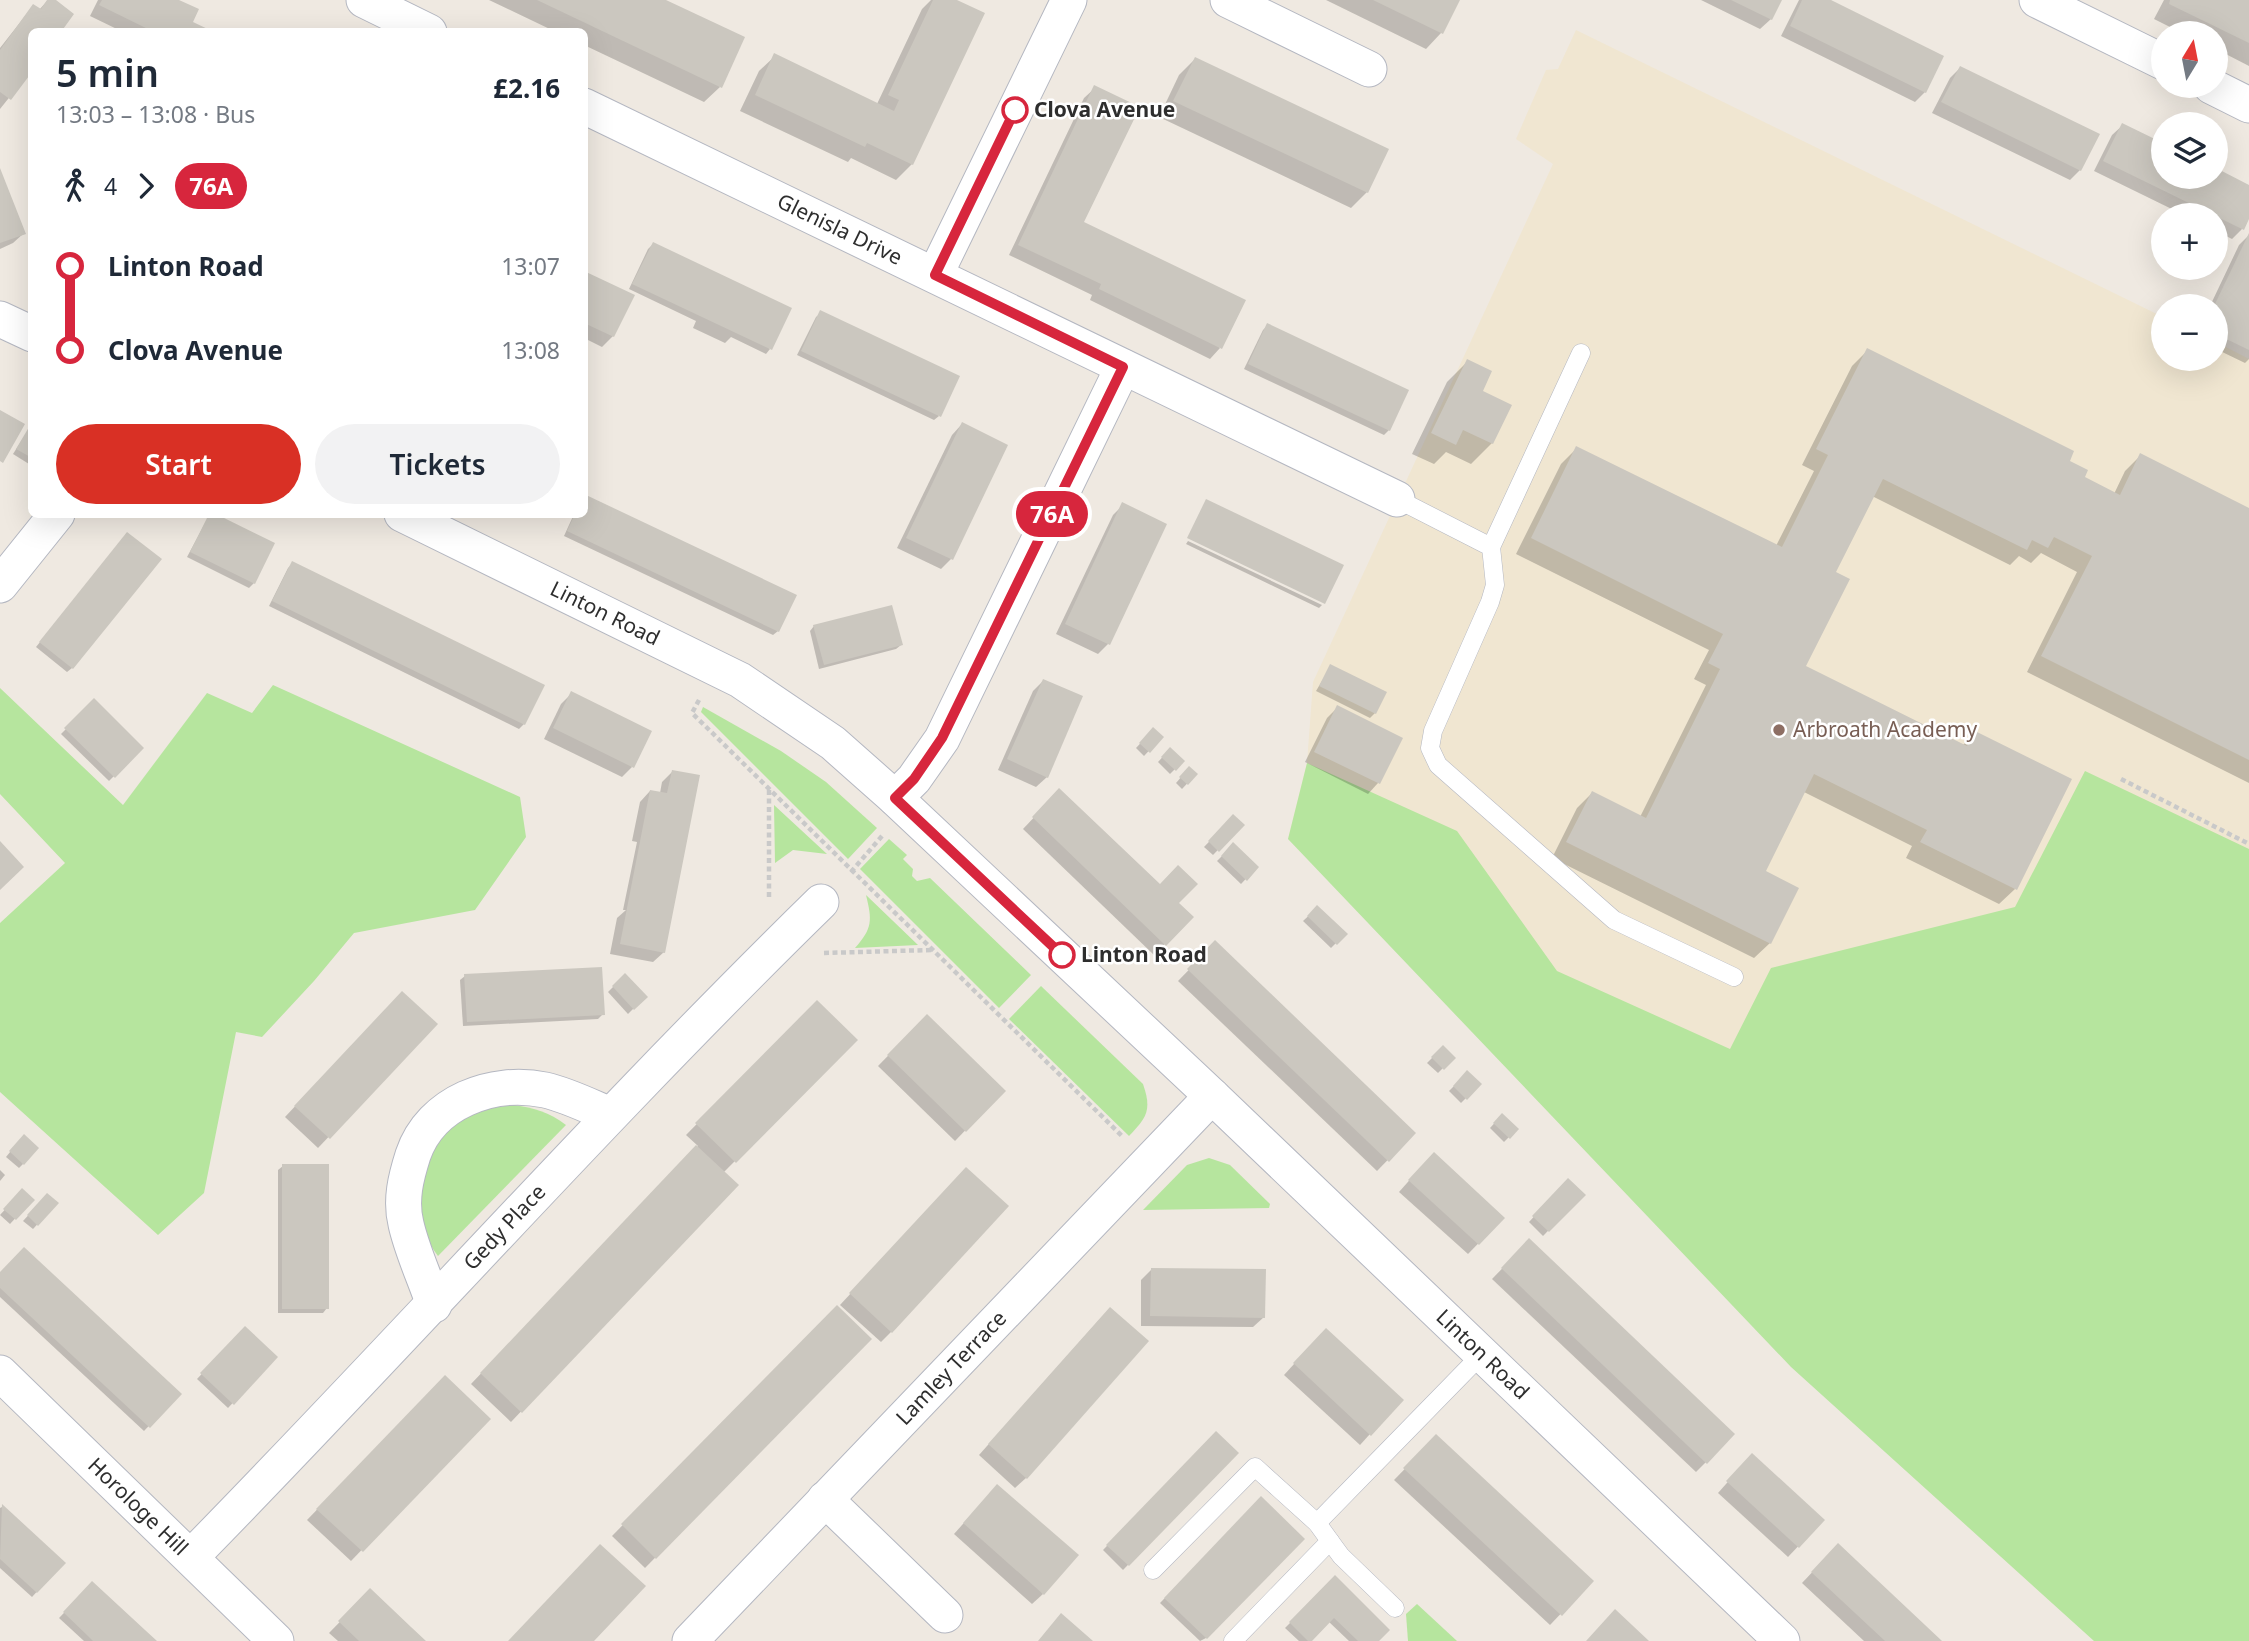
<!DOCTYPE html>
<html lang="en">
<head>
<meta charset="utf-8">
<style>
	:root { --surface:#fff; --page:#f2f2f3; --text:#1f2937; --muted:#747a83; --accent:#d93025 }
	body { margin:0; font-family:"Noto Sans",sans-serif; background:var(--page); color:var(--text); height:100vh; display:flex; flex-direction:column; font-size:26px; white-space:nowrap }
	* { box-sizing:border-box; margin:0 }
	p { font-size:23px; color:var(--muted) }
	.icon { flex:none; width:38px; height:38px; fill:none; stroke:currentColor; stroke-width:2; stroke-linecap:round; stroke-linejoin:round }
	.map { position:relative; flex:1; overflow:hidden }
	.side { position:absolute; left:28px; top:28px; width:560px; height:490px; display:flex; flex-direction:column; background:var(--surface); border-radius:10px; box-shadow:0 7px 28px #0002 }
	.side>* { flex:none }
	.badge { padding:0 14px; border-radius:23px; font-size:24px; line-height:46px }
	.needle { width:46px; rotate:10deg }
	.controls { position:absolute; left:2151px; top:21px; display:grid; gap:14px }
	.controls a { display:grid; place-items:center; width:77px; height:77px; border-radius:50%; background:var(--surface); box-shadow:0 7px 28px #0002; font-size:35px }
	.map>.badge { position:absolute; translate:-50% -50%; box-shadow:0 0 0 4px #fff }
	.legs { display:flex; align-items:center; gap:10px; height:77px; padding:0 28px; font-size:23px }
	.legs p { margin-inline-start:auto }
	.overview { display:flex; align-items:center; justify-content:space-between; height:119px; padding:0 28px }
	h1 { font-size:38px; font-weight:600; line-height:52px }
	.primary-button { display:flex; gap:14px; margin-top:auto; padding:14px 28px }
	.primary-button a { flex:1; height:80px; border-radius:42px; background:var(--accent); color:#fff; font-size:28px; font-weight:600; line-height:80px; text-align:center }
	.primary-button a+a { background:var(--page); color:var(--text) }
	ul { padding:0 28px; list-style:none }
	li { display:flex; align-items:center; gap:24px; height:84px; font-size:26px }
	li i { display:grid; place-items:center; width:10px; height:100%; margin:0 9px; background:currentColor }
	li i::after { content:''; width:18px; height:18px; margin:-9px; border:5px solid; border-radius:50%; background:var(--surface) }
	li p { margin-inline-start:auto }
	li:first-child i { background:linear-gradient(#0000 50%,currentColor 0) }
	li:last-child i { background:linear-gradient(currentColor 50%,#0000 0) }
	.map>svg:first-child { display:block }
	.education { fill:#f0e6d1 }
	.green { fill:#b6e59e }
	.shadow { fill:#0003 }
	.building { fill:#cbc7bf }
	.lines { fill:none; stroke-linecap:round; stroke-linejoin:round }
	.service-casing { stroke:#b4b7c1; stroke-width:19 }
	.minor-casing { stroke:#b4b7c1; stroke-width:37 }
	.path { stroke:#c9c9c9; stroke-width:4.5; stroke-dasharray:5 3.5; stroke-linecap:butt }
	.service { stroke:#fff; stroke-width:18 }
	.minor { stroke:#fff; stroke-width:35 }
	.line-1-casing { stroke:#fff; stroke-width:16 }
	.line-1 { stroke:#d7263d; stroke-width:10 }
	.stop-1-dot { fill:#fff; stroke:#d7263d; stroke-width:3.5 }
	.education-dot { fill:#8d6e63; stroke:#fff; stroke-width:2.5 }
	.labels { text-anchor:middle; stroke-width:5; stroke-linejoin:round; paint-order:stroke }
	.stop-label { font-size:21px; font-weight:bold; fill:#2e2e2e; stroke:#fff; text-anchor:start }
	.street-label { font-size:21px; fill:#2e2e2e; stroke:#fff }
	.education-label { font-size:21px; fill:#785e54; stroke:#fff; text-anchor:start }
</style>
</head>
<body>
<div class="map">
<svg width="2249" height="1641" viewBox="0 0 2249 1641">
	<rect width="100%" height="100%" fill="#efe9e1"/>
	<!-- education -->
	<path class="education" d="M1576,30l587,287v42h53v-17l33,17v1090l-961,-610 19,-76 6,-81 240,-518 -37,-25 30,-69 12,-1z"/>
	<!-- green -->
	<g class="green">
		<path d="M273,685l247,112 6,40 -51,73 -121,23 -40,48 -52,56 -26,-5 -32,161 -46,42 -158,-143v-169l65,-60 -65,-69v-106l123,117 84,-112 45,20z"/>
		<path d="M703,707l78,44 45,31 51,46 -29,31 -147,-147z"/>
		<path d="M1307,763l150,68 100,140 173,78 41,-81 244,-61 70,-136 164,78v792h-155l-303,-274 -503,-528z"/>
		<path d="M774,805l53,49 -34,-4 -18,13z"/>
		<path d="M889,839l18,16 -4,4 10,10 -1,7 5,5 13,-3 101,97 -32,33 -139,-139z"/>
		<path d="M866,895l52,50 -63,3c18,-20 17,-28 11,-53z"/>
		<path d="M1041,986l102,98c9,26 4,33 -14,52l-120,-117z"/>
		<path d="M514,1105c20,3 35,7 52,20l-128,131c-31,-39 -21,-105 20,-134 17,-12 36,-15 56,-17z"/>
		<path d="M1209,1158l21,7 40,39 -1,4 -126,2 44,-45z"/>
		<path d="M1417,1604l40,37h-49l-2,-27z"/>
	</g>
	<!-- shadow -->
	<g class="shadow">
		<path d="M48,0h5l-21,32v37l-32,40v-61l33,-42 6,4z"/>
		<path d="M98,0h78l15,23 19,9h-87l-33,-16z"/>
		<path d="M489,0h173l58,87 -16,15 -120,-57v-13h-28z"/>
		<path d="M931,0h22l-41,164 -16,16 -45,-22 -3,4 -108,-51 19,-40 16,-15 102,48 45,-95z"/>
		<path d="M1326,0h132l-17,33 -15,16z"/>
		<path d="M1701,0h79l-9,19 -11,10z"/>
		<path d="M1799,0h28l98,92 -10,10 -134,-66z"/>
		<path d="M2164,0h85v66l-33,-17v-16h-34l-28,-14z"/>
		<path d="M1195,59l172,133 -16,16 -192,-91 20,-42z"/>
		<path d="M1960,68l120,102 -10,10 -138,-67 18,-35z"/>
		<path d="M1095,88l-13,135 138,125 -10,11 -120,-59 2,-5 -83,-40 75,-157z"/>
		<path d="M2123,125l40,20v32h53v-7l33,17v28l-7,14 -10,10 -16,-8v-16h-32l-90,-44 18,-36z"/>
		<path d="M0,172l24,61 -11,10 -13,6z"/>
		<path d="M2249,235v124l-4,4 -29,-14v-43h-6l29,-61z"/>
		<path d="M653,244l117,105 -4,5 -35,-17 -6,6 -32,-15 3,-7 -67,-32 19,-40z"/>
		<path d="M584,273l29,63 -11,11 -18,-9z"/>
		<path d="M821,313l118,103 -5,4 -137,-65 19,-38z"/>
		<path d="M1268,325l121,105 -5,5 -140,-66 19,-39z"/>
		<path d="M1868,350l199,111 15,17 32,16 11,-23 15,-15 109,54v273l-222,-111 50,-100 -36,-19 -10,10 -12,-7 -9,9 -138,-69 -38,77 -30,94 158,79 13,-13 40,156 -16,15 -93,-46 6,-12 -108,-54 -41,80 7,71 -16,15 -202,-100 25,-50 15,-15 48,24 66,-132 -12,-6 15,-29 -193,-96 45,-90 16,-16 199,98 38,-75 -12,-6 50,-99z"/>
		<path d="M1468,361l12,31 12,51 -21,21 -25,-12 -12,12 -22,-10 35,-72z"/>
		<path d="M962,424l-11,135 -10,10 -44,-21 55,-113z"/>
		<path d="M31,426l1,36 -3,2 -16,-10z"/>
		<path d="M1123,505l-15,139 -10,10 -42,-20 57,-119z"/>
		<path d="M210,514l44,69 -5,5 -62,-31z"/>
		<path d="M574,514h10l194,117 -5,4 -209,-99z"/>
		<path d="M123,539l-51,129 -5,4 -31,-25z"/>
		<path d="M1188,541l134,64 -3,3 -133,-64z"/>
		<path d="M293,563l231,161 -5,5 -250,-123 19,-38z"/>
		<path d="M814,626l87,19 -5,4 -77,20 -9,-38z"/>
		<path d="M1331,666l44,47 -5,5 -54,-27z"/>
		<path d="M1043,681l4,96 -11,10 -38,-17 35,-79z"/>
		<path d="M571,694l61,73 -10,10 -78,-38 17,-35z"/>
		<path d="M94,701l48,47 -33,33 -48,-47z"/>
		<path d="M1337,708l64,31 -23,44 -10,11 -63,-32 22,-44z"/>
		<path d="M1153,730l8,8 -17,18 -8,-8z"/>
		<path d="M1170,749l13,12 -13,13 -12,-12z"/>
		<path d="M1189,768l7,6 -14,15 -6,-6z"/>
		<path d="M672,772l-8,180 -11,10 -43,-8 7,-36 9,-8h-3l14,-68 -5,-1 8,-39 10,-11 10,2 2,-11z"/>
		<path d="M1059,791l132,126 -37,38 -131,-126z"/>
		<path d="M1233,817l9,8 -29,30 -9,-8z"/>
		<path d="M1233,845l24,22 -16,17 -24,-23z"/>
		<path d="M1317,908l28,26 -14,14 -28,-27z"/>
		<path d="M1215,943l199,190 -37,38 -199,-190z"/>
		<path d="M625,975l20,22 -17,17 -20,-22z"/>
		<path d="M465,976l138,38 -5,5 -135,7 -3,-46z"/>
		<path d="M817,1002l38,38 -132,133 13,12 -225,237 -40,-38 227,-238 -12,-11z"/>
		<path d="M392,1003l44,21 -118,124 -33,-31z"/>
		<path d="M927,1016l76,75 -48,50 -77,-75z"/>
		<path d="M1443,1047l10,11 -15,15 -11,-10z"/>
		<path d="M1467,1073l12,12 -18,18 -12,-12z"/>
		<path d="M1502,1115l15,14 -13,13 -14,-14z"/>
		<path d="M19,1141l4,23 -4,4 -13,-11z"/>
		<path d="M1423,1165l80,53 -35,36 -69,-62z"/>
		<path d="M283,1166l44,142 -4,5h-45v-143z"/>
		<path d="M0,1170l5,5 -5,6z"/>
		<path d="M956,1180l-65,152 -10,10 -41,-37z"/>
		<path d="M1568,1180l15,15 -40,41 -14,-14z"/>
		<path d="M22,1191l10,9 -22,24 -10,-9z"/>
		<path d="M47,1195l10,8 -24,26 -10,-8z"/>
		<path d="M1529,1241l204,194 -37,37 -204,-193z"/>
		<path d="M1152,1269l112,48 -11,10 -112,-1v-46z"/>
		<path d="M0,1274l179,120 -35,37 -144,-134z"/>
		<path d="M837,1307l33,32 -225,229 -33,-32z"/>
		<path d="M1100,1319l-74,159 -11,10 -36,-33z"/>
		<path d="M245,1328l31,29 -48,51 -31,-29z"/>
		<path d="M1316,1340l54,94 -10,11 -76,-70z"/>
		<path d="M445,1377l43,42 -137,142 -44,-41z"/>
		<path d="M1216,1434l20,19 -113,117 -20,-20z"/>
		<path d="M1437,1436l155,145 -42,44 -156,-145z"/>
		<path d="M1742,1466l81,54 -35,37 -70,-64z"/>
		<path d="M987,1497l56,97 -11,10 -78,-70z"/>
		<path d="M1261,1499l-55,139 -6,3 -40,-38z"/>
		<path d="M2,1507l61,56 -31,34 -32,-29v-60z"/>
		<path d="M1838,1545l102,96h-76l-62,-58z"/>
		<path d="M1335,1578l42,63h-28l-21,-20 -19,20h-10l-14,-13z"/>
		<path d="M92,1584l62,57h-70l-25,-23z"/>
		<path d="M370,1591l53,50h-85l-9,-8z"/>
	</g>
	<!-- building -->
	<g class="building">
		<path d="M47,0h9l18,14 -13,18h-29v40l-21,28 -11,-8v-42l33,-46 8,5z"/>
		<path d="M102,0h77l20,9 -6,13 21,10h-60l-55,-27z"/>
		<path d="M537,0h129l79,37 -23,51z"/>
		<path d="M933,0h24l28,13 -72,152 -46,-22 -2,4 -110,-52 19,-42 120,58 5,-11 -11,-5z"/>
		<path d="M1373,0h87l-17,34z"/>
		<path d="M1731,0h51l-10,20z"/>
		<path d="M1802,0h29l113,56 -18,37 -136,-67z"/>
		<path d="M2170,0h79v43l-80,-39z"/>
		<path d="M1195,57l194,92 -21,44 -195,-92z"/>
		<path d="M1960,66l140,68 -19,37 -140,-69z"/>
		<path d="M1094,85l46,22 -56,115 162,78 -24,49 -123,-60 2,-5 -83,-39z"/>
		<path d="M2122,123l41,20v34h53v-9l33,17v34l-5,11 -141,-69z"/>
		<path d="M0,168l26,66 -26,9z"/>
		<path d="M2249,233v117l-33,-16 -2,-28z"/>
		<path d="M653,242l139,66 -20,42 -140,-66z"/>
		<path d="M584,271l51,24 -21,42 -30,-14z"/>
		<path d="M820,310l140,66 -19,41 -140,-66z"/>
		<path d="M1267,323l142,67 -19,41 -142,-67z"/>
		<path d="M1867,348l207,103 -4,10 18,9 -3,7 35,18 20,-42 109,55v252l-208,-104 51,-100 -38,-19 -6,11 -16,-8 -5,10 -144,-71 -47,93 14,7 -44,87 161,80 8,-15 97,48 -55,111 -97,-48 7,-12 -113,-56 -48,97 33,17 -28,56 -205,-102 26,-51 54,27 74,-149 -12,-6 15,-29 -192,-96 45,-92 206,101 46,-92 -12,-6z"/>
		<path d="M1467,359l25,12 -9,20 29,14 -19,39 -30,-14 -7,15 -25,-12z"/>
		<path d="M0,410l25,14 -22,39 -3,-2z"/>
		<path d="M32,422v36l-16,-9z"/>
		<path d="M962,422l46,23 -55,115 -47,-22z"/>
		<path d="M584,494l213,101 -18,37 -212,-101 8,-17h9z"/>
		<path d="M1206,499l138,66 -19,39 -138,-66z"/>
		<path d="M1122,502l45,22 -57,121 -45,-21z"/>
		<path d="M209,514h7l59,29 -20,41 -65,-32z"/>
		<path d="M127,532l35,27 -89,110 -34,-27z"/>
		<path d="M292,561l253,124 -20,40 -253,-124z"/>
		<path d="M892,605l11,40 -79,20 -11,-40z"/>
		<path d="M1330,664l57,28 -11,22 -57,-28z"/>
		<path d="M1043,679l40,17 -35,82 -41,-19z"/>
		<path d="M571,691l81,40 -18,37 -81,-40z"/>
		<path d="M94,698l50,50 -29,30 -51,-50z"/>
		<path d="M1337,705l66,33 -23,46 -66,-32z"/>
		<path d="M1153,727l11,10 -14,16 -11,-10z"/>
		<path d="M1170,747l15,14 -9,10 -15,-14z"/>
		<path d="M1189,766l9,8 -10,11 -9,-8z"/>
		<path d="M672,770l28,5 -35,178 -45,-9 30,-154 17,3z"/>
		<path d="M1059,788l101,96 18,-19 20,19 -19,19 15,14 -28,29 -134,-129z"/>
		<path d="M1233,814l12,11 -26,27 -11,-11z"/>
		<path d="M0,841l24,26 -24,23z"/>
		<path d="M1233,842l26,25 -12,14 -26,-25z"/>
		<path d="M1317,905l31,29 -11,11 -30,-29z"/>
		<path d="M1215,940l201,193 -27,29 -202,-193z"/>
		<path d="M602,967l3,48 -138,7 -3,-48z"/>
		<path d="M625,973l23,24 -14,13 -22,-24z"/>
		<path d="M402,991l36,33 -108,115 -36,-33z"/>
		<path d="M817,1000l41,40 -122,123 -41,-40z"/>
		<path d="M927,1014l79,77 -40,41 -79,-77z"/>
		<path d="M1443,1045l13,13 -12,12 -13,-13z"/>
		<path d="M1467,1070l15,14 -15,16 -14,-14z"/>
		<path d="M1502,1113l17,16 -9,10 -17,-16z"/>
		<path d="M24,1134l15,14 -15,17 -15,-14z"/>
		<path d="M696,1145l43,40 -217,228 -42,-40z"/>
		<path d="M1434,1152l71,66 -26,27 -71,-65z"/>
		<rect x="282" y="1164" width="47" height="145"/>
		<path d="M966,1167l43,39 -117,127 -43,-40z"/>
		<path d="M1568,1178l18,17 -37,37 -17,-16z"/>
		<path d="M22,1188l13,12 -19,20 -13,-11z"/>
		<path d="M47,1193l12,10 -21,23 -11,-11z"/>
		<path d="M1529,1238l206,196 -28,30 -206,-196z"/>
		<path d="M24,1247l158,147 -32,34 -150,-140v-16z"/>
		<path d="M1151,1268l115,1 -1,49 -115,-2z"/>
		<path d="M837,1305l35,34 -216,220 -35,-35z"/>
		<path d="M1110,1307l39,34 -122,138 -39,-35z"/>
		<path d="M245,1326l33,31 -44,48 -34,-32z"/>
		<path d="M1326,1328l78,72 -33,36 -78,-73z"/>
		<path d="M445,1375l46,44 -128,133 -47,-43z"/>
		<path d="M1216,1431l23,22 -110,113 -23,-21z"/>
		<path d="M1436,1434l158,147 -32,35 -159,-148z"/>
		<path d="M1752,1453l73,67 -26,28 -73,-67z"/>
		<path d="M997,1484l82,71 -35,40 -81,-72z"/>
		<path d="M1261,1496l44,43 -98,100 -43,-41z"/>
		<path d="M2,1504l64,59 -29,30 -37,-34z"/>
		<path d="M1838,1543l36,34 68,64h-57l-74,-69z"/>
		<path d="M600,1544l46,42 -52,55h-86z"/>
		<path d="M1335,1575l55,55 -11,11h-21l-24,-23 -22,23h-4l-19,-19z"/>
		<path d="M92,1581l53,49 12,11h-64l-4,-4 -26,-25z"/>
		<path d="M370,1588l41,39 15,14h-67l-21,-20z"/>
		<path d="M1615,1609l34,32h-63z"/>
		<path d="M1061,1613l32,28h-55z"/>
	</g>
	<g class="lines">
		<defs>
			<g id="service">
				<path d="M1397,499l94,48 4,38 -5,17 -57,129 -3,17 8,17 176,155 120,57"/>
				<path d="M1491,547l90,-194"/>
				<path d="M1317,1523l165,-169"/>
				<path d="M1330,1541l11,15 54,52"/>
				<path d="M1153,1570l102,-103 62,56 13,18 -97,100"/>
			</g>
			<g id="minor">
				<path d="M364,0l65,32"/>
				<path d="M1228,0l141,69"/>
				<path d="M2037,0l126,62"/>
				<path d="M2211,86l38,19"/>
				<path id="s1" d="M584,106l813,393"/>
				<path d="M935,275l134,-275"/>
				<path d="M0,319l32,15"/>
				<path id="s2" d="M402,514l338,166 93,63 62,55 317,298 570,545"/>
				<path d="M0,585l57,-71"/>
				<path d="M895,798l19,-19 28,-40 181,-372"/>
				<path d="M434,1305c-9,-27 -22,-54 -28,-81 -6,-24 0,-47 7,-69 18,-53 79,-76 132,-65 22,5 44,16 65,25"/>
				<path id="s3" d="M0,1373l276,268"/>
				<path d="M825,1499l120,116"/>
				<path id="s4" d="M191,1557c212,-216 413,-443 630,-655"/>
				<path id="s5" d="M690,1641l522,-545"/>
			</g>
		</defs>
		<!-- service casing -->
		<use href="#service" class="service-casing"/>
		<!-- minor casing -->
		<use href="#minor" class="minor-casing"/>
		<!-- path -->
		<g class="path">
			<path d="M699,700l-7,13 430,423"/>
			<path d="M2121,779l128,65"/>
			<path d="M769,790v110"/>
			<path d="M851,872l31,-36"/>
			<path d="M824,953l107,-3"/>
		</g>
		<!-- service -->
		<use href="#service" class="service"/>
		<!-- minor -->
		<use href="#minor" class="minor"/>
	</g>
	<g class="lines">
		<defs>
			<path id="line-1" d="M1015,110l-80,165 188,92 -181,371 -28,41 -19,19 167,157"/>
		</defs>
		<!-- line-1 casing -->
		<use href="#line-1" class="line-1-casing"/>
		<!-- line-1 -->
		<use href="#line-1" class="line-1"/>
	</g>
	<!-- markers -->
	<g class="stop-1-dot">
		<circle cx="1015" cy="110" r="12"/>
		<circle cx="1062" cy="955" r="12"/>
	</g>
	<circle class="education-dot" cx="1779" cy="730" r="7"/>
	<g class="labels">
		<!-- stop labels -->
		<g class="stop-label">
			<text x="1034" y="117">Clova Avenue</text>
			<text x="1081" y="962">Linton Road</text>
		</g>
		<!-- street labels -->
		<g class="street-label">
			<text dy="7" stroke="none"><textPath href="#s1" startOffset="284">Glenisla Drive</textPath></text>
			<text dy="7" stroke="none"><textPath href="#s2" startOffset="226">Linton Road</textPath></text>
			<text dy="7" stroke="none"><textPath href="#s4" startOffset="455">Gedy Place</textPath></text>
			<text dy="7" stroke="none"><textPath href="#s2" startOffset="1381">Linton Road</textPath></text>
			<text dy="7" stroke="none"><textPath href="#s5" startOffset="378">Lamley Terrace</textPath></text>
			<text dy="7" stroke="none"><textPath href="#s3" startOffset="192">Horologe Hill</textPath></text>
		</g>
		<!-- education labels -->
		<g class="education-label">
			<text x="1793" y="737">Arbroath Academy</text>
		</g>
	</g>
</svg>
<div class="controls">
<a><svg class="needle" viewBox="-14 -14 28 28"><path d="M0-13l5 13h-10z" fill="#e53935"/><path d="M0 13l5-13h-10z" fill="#747a83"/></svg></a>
<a><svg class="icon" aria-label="layers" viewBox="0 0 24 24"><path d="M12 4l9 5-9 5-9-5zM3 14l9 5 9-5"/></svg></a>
<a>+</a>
<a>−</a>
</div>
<b class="badge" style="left:1052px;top:514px;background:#d7263d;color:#fff">76A</b>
<section class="side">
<div class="overview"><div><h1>5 min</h1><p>13:03 – 13:08 · Bus</p></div><b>£2.16</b></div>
<div class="legs"><svg class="icon" aria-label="walk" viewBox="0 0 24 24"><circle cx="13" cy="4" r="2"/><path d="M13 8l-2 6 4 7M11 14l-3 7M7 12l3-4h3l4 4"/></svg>4<svg class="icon" aria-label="forward" viewBox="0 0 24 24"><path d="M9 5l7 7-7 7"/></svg><b class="badge" style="background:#d7263d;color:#fff">76A</b></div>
<ul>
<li><i style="color:#d7263d"></i><b>Linton Road</b><p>13:07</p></li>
<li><i style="color:#d7263d"></i><b>Clova Avenue</b><p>13:08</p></li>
</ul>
<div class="primary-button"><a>Start</a><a>Tickets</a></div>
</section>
</div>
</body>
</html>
